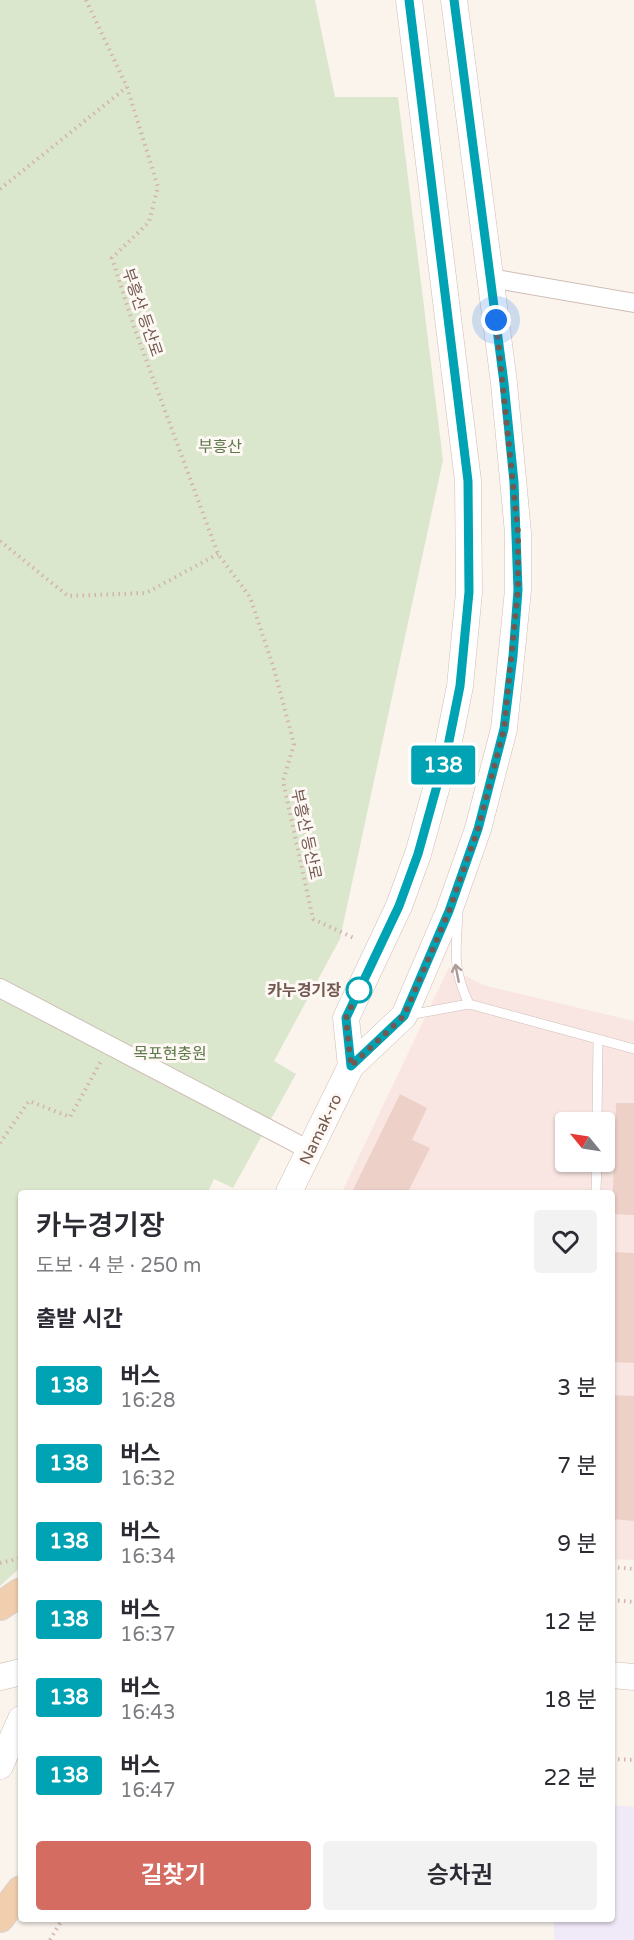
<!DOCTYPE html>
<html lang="ko">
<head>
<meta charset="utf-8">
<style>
	:root { --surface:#fff; --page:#f2f2f3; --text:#2b2b33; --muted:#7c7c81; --accent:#d56c62 }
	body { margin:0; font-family:"Varela Round","Noto Sans KR",sans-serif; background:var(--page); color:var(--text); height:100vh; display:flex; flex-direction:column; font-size:22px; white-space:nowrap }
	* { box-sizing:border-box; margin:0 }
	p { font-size:20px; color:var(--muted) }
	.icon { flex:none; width:33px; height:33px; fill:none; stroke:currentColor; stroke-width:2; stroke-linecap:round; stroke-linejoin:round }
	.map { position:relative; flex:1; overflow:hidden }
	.side { position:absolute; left:18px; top:1190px; width:597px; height:732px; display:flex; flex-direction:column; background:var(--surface); border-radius:6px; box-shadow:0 2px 4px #0004 }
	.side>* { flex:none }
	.badge { padding:0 12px; border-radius:4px; font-size:21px; line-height:39px }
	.needle { width:39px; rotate:300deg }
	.buttons { position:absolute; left:555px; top:1112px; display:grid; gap:12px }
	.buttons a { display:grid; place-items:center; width:60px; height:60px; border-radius:6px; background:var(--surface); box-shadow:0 2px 4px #0004; font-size:30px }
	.you { position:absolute; width:30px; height:30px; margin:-15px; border:4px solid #fff; border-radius:50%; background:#1a73e8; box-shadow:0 0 0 9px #1a73e833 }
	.map>.badge { position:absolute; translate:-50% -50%; box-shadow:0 0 0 3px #fff }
	h2 { padding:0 18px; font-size:22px; line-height:54px }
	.round { display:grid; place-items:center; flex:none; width:63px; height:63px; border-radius:6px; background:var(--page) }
	.head { display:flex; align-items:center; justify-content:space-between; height:102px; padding:0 18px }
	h1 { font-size:28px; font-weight:600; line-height:45px }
	.cta { display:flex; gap:12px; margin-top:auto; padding:12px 18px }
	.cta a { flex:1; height:69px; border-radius:6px; background:var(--accent); color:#fff; font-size:24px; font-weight:600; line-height:69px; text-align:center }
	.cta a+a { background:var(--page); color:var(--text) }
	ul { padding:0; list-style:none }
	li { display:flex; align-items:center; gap:18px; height:78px; padding:0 18px }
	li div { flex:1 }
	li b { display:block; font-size:22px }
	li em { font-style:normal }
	li .badge { min-width:66px; font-weight:700; text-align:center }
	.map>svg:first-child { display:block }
	.commercial { fill:#f9e6e2; fill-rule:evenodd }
	.education { fill:#f0e9f8 }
	.green { fill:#dbe7cc }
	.building { fill:#edd1c8 }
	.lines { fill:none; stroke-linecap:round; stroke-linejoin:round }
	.lane-casing { stroke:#cebdb6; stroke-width:10 }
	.street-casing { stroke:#cebdb6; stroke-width:20 }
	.secondary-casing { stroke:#d1bdb4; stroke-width:27 }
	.primary-casing { stroke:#d8d1cf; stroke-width:30 }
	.path { stroke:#d2b4aa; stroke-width:4; stroke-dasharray:1.5 4.5; stroke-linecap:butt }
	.lane { stroke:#fff; stroke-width:9 }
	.street { stroke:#fff; stroke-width:18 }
	.secondary { stroke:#fff; stroke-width:26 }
	.primary { stroke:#f1cfae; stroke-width:28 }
	.oneway { stroke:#ac9b97 }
	.line-casing { stroke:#fff; stroke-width:14 }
	.line { stroke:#00a3b4; stroke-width:9 }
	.walk { stroke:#745952; stroke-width:6; stroke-dasharray:0 10.8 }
	.stop-dot { fill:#fff; stroke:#00a3b4; stroke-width:3 }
	.labels { text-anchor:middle; stroke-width:6; stroke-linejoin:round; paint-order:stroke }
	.street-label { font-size:16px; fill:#745952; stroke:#fdf8f3 }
	.park-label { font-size:16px; fill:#5e784b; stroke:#fdf8f3 }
	.stop-label { font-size:16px; font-weight:bold; fill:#745952; stroke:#fdf8f3; text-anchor:end }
</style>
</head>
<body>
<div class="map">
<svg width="634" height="1940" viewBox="0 0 634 1940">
	<rect width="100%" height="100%" fill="#fbf4ed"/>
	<!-- commercial -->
	<path class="commercial" d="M449,967l34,18 151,36v539l-22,-1v-367h-270zM566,1122h38v39h-38z"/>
	<!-- education -->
	<path class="education" d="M612,1805l22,2v133h-80v-21l58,-1z"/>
	<!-- green -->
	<path class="green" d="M0,0h315l20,97h63l45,363 -103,479 -66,122 22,13 -63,114 -19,-9 -6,13h-187v375l-21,19z"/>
	<!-- building -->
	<g class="building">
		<path d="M400,1094l27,14 -15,32 18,8 -22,44h-56z"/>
		<path d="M616,1103h18v112l-22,-1z"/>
		<path d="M612,1252l22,1v110l-22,-1z"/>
		<path d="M612,1395l22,1v125l-22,-2z"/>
	</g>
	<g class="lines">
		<defs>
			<g id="lane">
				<path d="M469,1004l165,45"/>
				<path d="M409,1015l60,-11c-17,-36 -13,-52 -11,-90"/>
				<path d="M597,1122l1,-82"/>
				<path d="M596,1192l1,-31"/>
			</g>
			<g id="street">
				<path d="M490,278l144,25"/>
				<path d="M0,988l311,163"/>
			</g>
			<g id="secondary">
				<path d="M351,1066l-5,-48 53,-112 19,-52 30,-108 12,-60 9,-94 -1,-111 -59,-481"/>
				<path d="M289,1192l62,-126 53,-50 45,-105 29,-82 26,-100 14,-139v-57l-14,-150 -50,-383"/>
				<path d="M612,1675l22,2"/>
				<path d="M0,1677l21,-5"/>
				<path d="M0,1766l21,-47"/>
			</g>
			<g id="primary">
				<path d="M0,1606l21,-14"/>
				<path d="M0,1918l21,-28"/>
			</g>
		</defs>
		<!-- lane casing -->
		<use href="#lane" class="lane-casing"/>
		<!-- street casing -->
		<use href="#street" class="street-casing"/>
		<!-- secondary casing -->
		<use href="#secondary" class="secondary-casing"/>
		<!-- primary casing -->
		<use href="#primary" class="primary-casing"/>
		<!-- path -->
		<g class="path">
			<path d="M86,0l41,87 31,100 -9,35 -37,36 22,69 84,227 32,43 24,72 20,75 -11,37 30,138 43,20"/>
			<path d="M0,189l127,-102"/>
			<path d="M0,541l68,55 78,-3 72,-39"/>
			<path d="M0,1143l29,-42 41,16 31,-56"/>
			<path d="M0,1563l21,-5"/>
			<path d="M612,1567l22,2"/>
			<path d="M612,1600l22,2"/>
			<path d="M612,1759l22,1"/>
			<path d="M50,1940l13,-22"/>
		</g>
		<!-- lane -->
		<use href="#lane" class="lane"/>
		<!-- street -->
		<use href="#street" class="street"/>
		<!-- secondary -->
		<use href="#secondary" class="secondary"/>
		<!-- primary -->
		<use href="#primary" class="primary"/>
	</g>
	<!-- one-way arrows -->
	<defs><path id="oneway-shaft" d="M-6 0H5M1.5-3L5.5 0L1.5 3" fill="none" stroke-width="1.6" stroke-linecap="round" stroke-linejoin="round" transform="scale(1.5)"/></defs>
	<use class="oneway" href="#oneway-shaft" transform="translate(457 973) rotate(-101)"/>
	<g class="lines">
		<defs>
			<path id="line" d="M409,0l59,481 1,111 -9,94 -12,60 -30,108 -19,52 -53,112 5,48 53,-50 45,-105 29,-82 26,-100 9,-73 5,-66 -4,-108 -10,-99 -50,-383"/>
		</defs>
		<!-- line casing -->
		<use href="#line" class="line-casing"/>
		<!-- line -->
		<use href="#line" class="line"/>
		<!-- walk -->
		<path class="walk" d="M359,990l3,-6 -16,34 5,48 53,-50 45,-105 29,-82 26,-100 14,-139v-57l-22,-213"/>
	</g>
	<!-- markers -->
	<circle class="stop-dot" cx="359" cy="990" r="12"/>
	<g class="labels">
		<!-- street labels -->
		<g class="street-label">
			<text transform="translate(143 312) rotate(71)" y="6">부흥산 등산로</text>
			<text transform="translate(307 834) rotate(78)" y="6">부흥산 등산로</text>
			<text transform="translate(320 1129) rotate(-64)" y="6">Namak-ro</text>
		</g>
		<!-- park labels -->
		<g class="park-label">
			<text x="220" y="452">부흥산</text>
			<text x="170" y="1059">목포현충원</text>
		</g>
		<!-- stop labels -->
		<g class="stop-label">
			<text x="341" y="996">카누경기장</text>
		</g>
	</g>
</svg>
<div class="buttons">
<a><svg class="needle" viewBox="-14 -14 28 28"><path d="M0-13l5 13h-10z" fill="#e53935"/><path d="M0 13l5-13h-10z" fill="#7c7c81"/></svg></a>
</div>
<div class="you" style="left:496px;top:320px"></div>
<b class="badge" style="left:443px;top:765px;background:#00a3b4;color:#fff">138</b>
<section class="side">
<div class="head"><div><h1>카누경기장</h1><p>도보 · 4 분 · 250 m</p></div><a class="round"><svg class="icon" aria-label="heart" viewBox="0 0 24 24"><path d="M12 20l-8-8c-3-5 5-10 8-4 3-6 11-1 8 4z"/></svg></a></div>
<h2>출발 시간</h2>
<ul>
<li><span class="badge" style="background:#00a3b4;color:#fff">138</span><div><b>버스</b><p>16:28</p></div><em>3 분</em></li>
<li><span class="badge" style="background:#00a3b4;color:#fff">138</span><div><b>버스</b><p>16:32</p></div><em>7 분</em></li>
<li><span class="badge" style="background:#00a3b4;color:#fff">138</span><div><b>버스</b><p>16:34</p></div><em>9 분</em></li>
<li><span class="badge" style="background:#00a3b4;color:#fff">138</span><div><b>버스</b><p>16:37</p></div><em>12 분</em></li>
<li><span class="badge" style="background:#00a3b4;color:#fff">138</span><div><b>버스</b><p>16:43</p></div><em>18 분</em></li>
<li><span class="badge" style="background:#00a3b4;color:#fff">138</span><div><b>버스</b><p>16:47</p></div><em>22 분</em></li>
</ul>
<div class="cta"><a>길찾기</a><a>승차권</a></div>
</section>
</div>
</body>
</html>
